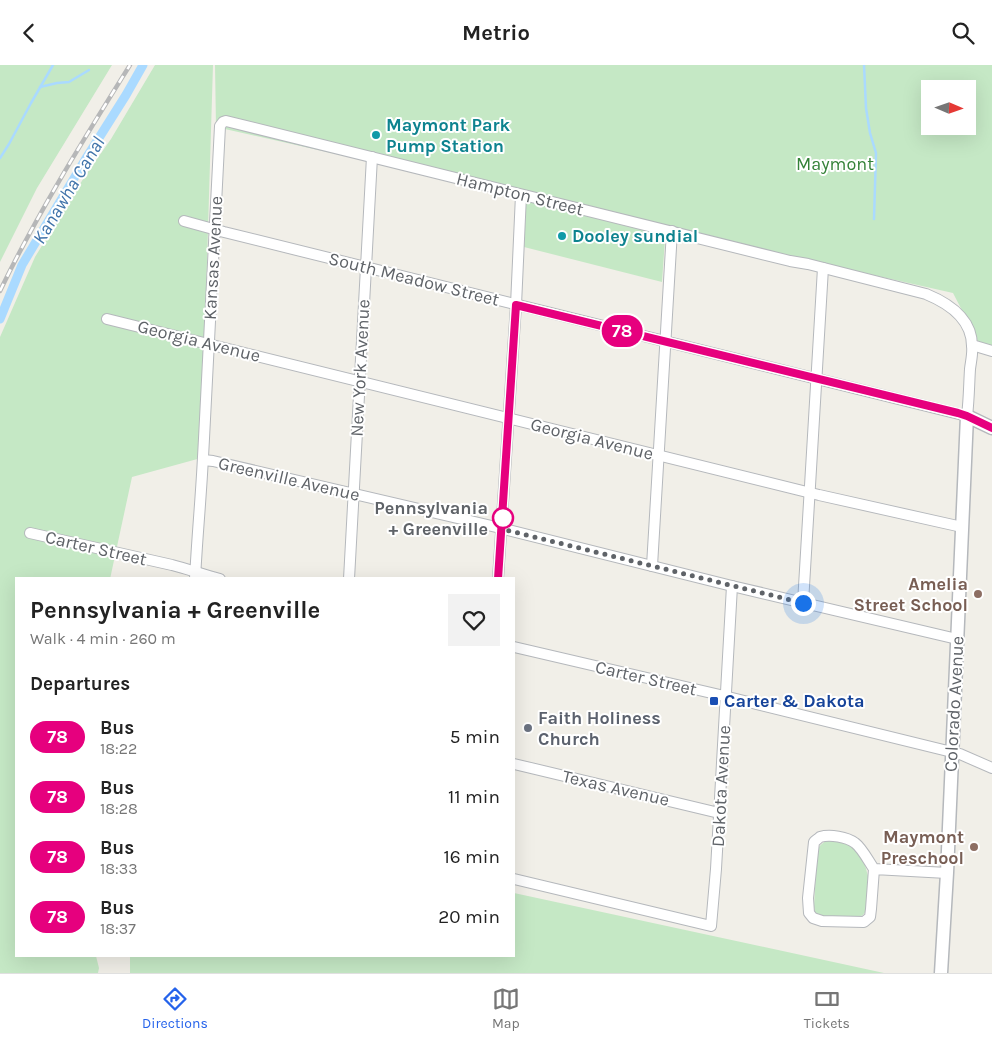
<!DOCTYPE html>
<html lang="en">
<head>
<meta charset="utf-8">
<style>
	:root { --surface:#fff; --page:#f2f2f2; --text:#222; --muted:#767676; --line:#e0e0e0; --accent:#2563eb }
	body { margin:0; font-family:Karla,sans-serif; background:var(--page); color:var(--text); height:100vh; display:flex; flex-direction:column; font-size:19px; white-space:nowrap }
	* { box-sizing:border-box; margin:0 }
	p { font-size:16px; color:var(--muted) }
	.icon { flex:none; width:28px; height:28px; fill:none; stroke:currentColor; stroke-width:2; stroke-linecap:round; stroke-linejoin:round }
	.map { position:relative; flex:1; overflow:hidden }
	.side { position:absolute; left:15px; top:512px; width:500px; height:380px; display:flex; flex-direction:column; background:var(--surface); border-radius:0px; box-shadow:0 5px 20px #0002 }
	.side>* { flex:none }
	.badge { padding:0 10px; border-radius:16px; font-size:18px; line-height:32px }
	.needle { width:32px; rotate:92deg }
	.fabs { position:absolute; left:921px; top:15px; display:grid; gap:10px }
	.fabs a { display:grid; place-items:center; width:55px; height:55px; border-radius:0px; background:var(--surface); box-shadow:0 5px 20px #0002; font-size:25px }
	.you { position:absolute; width:25px; height:25px; margin:-12px; border:4px solid #fff; border-radius:50%; background:#1a73e8; box-shadow:0 0 0 8px #1a73e833 }
	.map>.badge { position:absolute; translate:-50% -50%; box-shadow:0 0 0 2px #fff }
	h2 { padding:0 15px; font-size:19px; line-height:45px }
	.round { display:grid; place-items:center; flex:none; width:52px; height:52px; border-radius:0px; background:var(--page) }
	.summary { display:flex; align-items:center; justify-content:space-between; height:85px; padding:0 15px }
	h1 { font-size:24px; font-weight:700; line-height:38px }
	ul { padding:0; list-style:none }
	li { display:flex; align-items:center; gap:15px; height:60px; padding:0 15px }
	li div { flex:1 }
	li b { display:block; font-size:19px }
	li em { font-style:normal }
	li .badge { min-width:55px; font-weight:700; text-align:center }
	header { display:flex; justify-content:space-between; align-items:center; height:65px; padding:0 15px; background:var(--surface); font-size:22px; font-weight:700 }
	.dock { display:flex; justify-content:space-around; align-items:center; height:70px; border-top:1px solid var(--line); background:var(--surface); font-size:14px; color:var(--muted) }
	.dock a { display:grid; justify-items:center; gap:2px }
	.dock .active { color:var(--accent) }
	.map>svg:first-child { display:block }
	.green { fill:#c5e8c5; fill-rule:evenodd }
	.lines { fill:none; stroke-linecap:round; stroke-linejoin:round }
	.stream { stroke:#aadaff; stroke-width:2.5 }
	.canal { stroke:#aadaff; stroke-width:9 }
	.minor-casing { stroke:#b5b8bc; stroke-width:12 }
	.tertiary-casing { stroke:#b5b8bc; stroke-width:15 }
	.minor { stroke:#fff; stroke-width:10 }
	.tertiary { stroke:#fff; stroke-width:12 }
	.rail-casing { stroke:#b6b7b8; stroke-width:4.5 }
	.rail { stroke:#fff; stroke-width:2.5; stroke-dasharray:8; stroke-linecap:butt }
	.line-casing { stroke:#fff; stroke-width:11 }
	.line { stroke:#e6007e; stroke-width:8 }
	.walk { stroke:#5f6368; stroke-width:5; stroke-dasharray:0 9 }
	.culture-dot { fill:#0f9aa8; stroke:#fff; stroke-width:2 }
	.stop-dot { fill:#fff; stroke:#e6007e; stroke-width:2.5 }
	.education-dot { fill:#8d6e63; stroke:#fff; stroke-width:2 }
	.transit-dot { fill:#1a4fb4; stroke:#fff; stroke-width:2 }
	.worship-dot { fill:#6b7280; stroke:#fff; stroke-width:2 }
	.labels { text-anchor:middle; stroke-width:4; stroke-linejoin:round; paint-order:stroke }
	.culture-label { font-size:18px; font-weight:bold; fill:#0d838f; stroke:#fff; text-anchor:start }
	.park-label { font-size:18px; fill:#348238; stroke:#fff }
	.street-label { font-size:18px; fill:#5f6368; stroke:#fff }
	.stop-label { font-size:18px; font-weight:bold; fill:#5f6368; stroke:#fff; text-anchor:end }
	.education-label { font-size:18px; font-weight:bold; fill:#785e54; stroke:#fff; text-anchor:end }
	.transit-label { font-size:18px; font-weight:bold; fill:#164399; stroke:#fff; text-anchor:start }
	.worship-label { font-size:18px; font-weight:bold; fill:#5b616d; stroke:#fff; text-anchor:start }
	.water-label { font-size:19px; font-style:italic; fill:#4174aa; stroke:#fff }
</style>
</head>
<body>
<header><svg class="icon" aria-label="back" viewBox="0 0 24 24"><path d="M15 5l-7 7 7 7"/></svg>Metrio<svg class="icon" aria-label="search" viewBox="0 0 24 24"><circle cx="10" cy="10" r="6"/><path d="M15 15l6 6"/></svg></header>
<div class="map">
<svg width="992" height="908" viewBox="0 0 992 908">
	<rect width="100%" height="100%" fill="#f1efe8"/>
	<!-- green -->
	<g class="green">
		<path d="M0,0h112l-75,123 -37,74z"/>
		<path d="M155,0h58l-12,393 -69,19 -22,102h-94v377h80l3,12 -1,5h-98v-636l35,-80 50,-81 26,-37z"/>
		<path d="M215,0h777v285l-11,-3 -28,-54 -737,-166zM930,24h38v37h-38z"/>
		<path d="M531,136l133,33 1,5 -3,43 -138,-35 2,-40v-3z"/>
		<path d="M836,775l11,4 7,4 11,17 3,11 -2,35 -3,4 -4,2 -40,-1 -4,-3 -1,-6 3,-57c6,-9 8,-9 19,-10z"/>
		<path d="M514,828l370,80h-754v-17h384z"/>
	</g>
	<g class="lines">
		<!-- stream -->
		<g class="stream">
			<path d="M864,0l2,43 4,25 6,20 -2,66"/>
			<path d="M40,22l17,-4 12,-1 20,-12"/>
			<path d="M0,93l9,-14 22,-41 22,-38"/>
		</g>
		<!-- canal -->
		<path class="canal" d="M0,254l22,-54 63,-105 41,-65 17,-30"/>
		<defs>
			<g id="minor">
				<path d="M184,156l40,11 743,184c2,-16 2,-31 3,-47 1,-8 3,-16 2,-23 0,-27 -24,-43 -46,-52l-118,-30 -18,-3c-188,-47 -376,-93 -564,-140l-3,1 -3,4c-6,111 -11,221 -17,331 -2,41 -6,81 -8,122"/>
				<path d="M107,254l712,176 143,32"/>
				<path d="M972,280l20,6"/>
				<path d="M203,395l10,1 283,66 236,59 225,53"/>
				<path d="M30,468c47,11 95,21 142,32 16,4 32,10 48,14"/>
				<path d="M652,501l20,-335"/>
				<path d="M349,514l23,-422"/>
				<path d="M498,514l18,-274 5,-110"/>
				<path d="M803,538l20,-335"/>
				<path d="M514,582l206,48 240,59 32,14"/>
				<path d="M514,699l205,49"/>
				<path d="M874,804l-3,40 -1,8 -6,5 -42,-1 -9,-3 -4,-5 -1,-15 6,-56c1,-1 5,-4 6,-5 10,-3 27,0 35,6 7,5 14,19 19,26l73,4"/>
				<path d="M514,814l197,47 5,-57 16,-283"/>
			</g>
			<path id="tertiary" d="M941,908l6,-100 20,-457 25,12"/>
		</defs>
		<!-- minor casing -->
		<use href="#minor" class="minor-casing"/>
		<!-- tertiary casing -->
		<use href="#tertiary" class="tertiary-casing"/>
		<!-- minor -->
		<use href="#minor" class="minor"/>
		<!-- tertiary -->
		<use href="#tertiary" class="tertiary"/>
		<defs>
			<path id="rail" d="M0,226c38,-79 84,-152 130,-226"/>
		</defs>
		<!-- rail casing -->
		<use href="#rail" class="rail-casing"/>
		<!-- rail -->
		<use href="#rail" class="rail"/>
	</g>
	<g class="lines">
		<defs>
			<path id="line" d="M498,514l18,-274 442,108 9,3 25,12"/>
		</defs>
		<!-- line casing -->
		<use href="#line" class="line-casing"/>
		<!-- line -->
		<use href="#line" class="line"/>
		<!-- walk -->
		<path class="walk" d="M503,453l-1,11 8,2 293,72"/>
	</g>
	<!-- markers -->
	<g class="culture-dot">
		<circle cx="376" cy="70" r="5"/>
		<circle cx="562" cy="171" r="5"/>
	</g>
	<circle class="stop-dot" cx="503" cy="453" r="10"/>
	<g class="education-dot">
		<circle cx="978" cy="529" r="5"/>
		<circle cx="974" cy="782" r="5"/>
	</g>
	<rect class="transit-dot" x="709" y="631" width="10" height="10" rx="2.5"/>
	<circle class="worship-dot" cx="528" cy="663" r="5"/>
	<g class="labels">
		<!-- culture labels -->
		<g class="culture-label">
			<text x="386" y="66">Maymont Park<tspan x="386" dy="21">Pump Station</tspan></text>
			<text x="572" y="177">Dooley sundial</text>
		</g>
		<!-- park labels -->
		<g class="park-label">
			<text x="835" y="105">Maymont</text>
		</g>
		<!-- street labels -->
		<g class="street-label">
			<text transform="translate(520 129) rotate(14)" y="6">Hampton Street</text>
			<text transform="translate(213 193) rotate(-87)" y="6">Kansas Avenue</text>
			<text transform="translate(414 214) rotate(14)" y="6">South Meadow Street</text>
			<text transform="translate(199 276) rotate(14)" y="6">Georgia Avenue</text>
			<text transform="translate(360 303) rotate(-87)" y="6">New York Avenue</text>
			<text transform="translate(592 374) rotate(14)" y="6">Georgia Avenue</text>
			<text transform="translate(289 414) rotate(13)" y="6">Greenville Avenue</text>
			<text transform="translate(96 483) rotate(13)" y="6">Carter Street</text>
			<text transform="translate(646 613) rotate(13)" y="6">Carter Street</text>
			<text transform="translate(954 639) rotate(-87)" y="6">Colorado Avenue</text>
			<text transform="translate(721 721) rotate(-87)" y="6">Dakota Avenue</text>
			<text transform="translate(616 723) rotate(13)" y="6">Texas Avenue</text>
		</g>
		<!-- stop labels -->
		<g class="stop-label">
			<text x="488" y="449">Pennsylvania<tspan x="488" dy="21">+ Greenville</tspan></text>
		</g>
		<!-- education labels -->
		<g class="education-label">
			<text x="968" y="525">Amelia<tspan x="968" dy="21">Street School</tspan></text>
			<text x="964" y="778">Maymont<tspan x="964" dy="21">Preschool</tspan></text>
		</g>
		<!-- transit labels -->
		<g class="transit-label">
			<text x="724" y="642">Carter &amp; Dakota</text>
		</g>
		<!-- worship labels -->
		<g class="worship-label">
			<text x="538" y="659">Faith Holiness<tspan x="538" dy="21">Church</tspan></text>
		</g>
		<!-- water labels -->
		<g class="water-label">
			<text transform="translate(68 125) rotate(-59)" y="7">Kanawha Canal</text>
		</g>
	</g>
</svg>
<div class="fabs">
<a><svg class="needle" viewBox="-14 -14 28 28"><path d="M0-13l5 13h-10z" fill="#e53935"/><path d="M0 13l5-13h-10z" fill="#767676"/></svg></a>
</div>
<div class="you" style="left:803px;top:538px"></div>
<b class="badge" style="left:622px;top:266px;background:#e6007e;color:#fff">78</b>
<section class="side">
<div class="summary"><div><h1>Pennsylvania + Greenville</h1><p>Walk · 4 min · 260 m</p></div><a class="round"><svg class="icon" aria-label="heart" viewBox="0 0 24 24"><path d="M12 20l-8-8c-3-5 5-10 8-4 3-6 11-1 8 4z"/></svg></a></div>
<h2>Departures</h2>
<ul>
<li><span class="badge" style="background:#e6007e;color:#fff">78</span><div><b>Bus</b><p>18:22</p></div><em>5 min</em></li>
<li><span class="badge" style="background:#e6007e;color:#fff">78</span><div><b>Bus</b><p>18:28</p></div><em>11 min</em></li>
<li><span class="badge" style="background:#e6007e;color:#fff">78</span><div><b>Bus</b><p>18:33</p></div><em>16 min</em></li>
<li><span class="badge" style="background:#e6007e;color:#fff">78</span><div><b>Bus</b><p>18:37</p></div><em>20 min</em></li>
</ul>
</section>
</div>
<nav class="dock">
<a class="active"><svg class="icon" aria-label="directions" viewBox="0 0 24 24"><path d="M12 3l9 9-9 9-9-9zM9 14v-3h6M13 9l2 2-2 2"/></svg>Directions</a>
<a><svg class="icon" aria-label="map" viewBox="0 0 24 24"><path d="M3 6l6-2 6 2 6-2v14l-6 2-6-2-6 2zM9 4v14M15 6v14"/></svg>Map</a>
<a><svg class="icon" aria-label="tickets" viewBox="0 0 24 24"><path d="M3 7h18v10H3zM15 7v10"/></svg>Tickets</a>
</nav>
</body>
</html>
